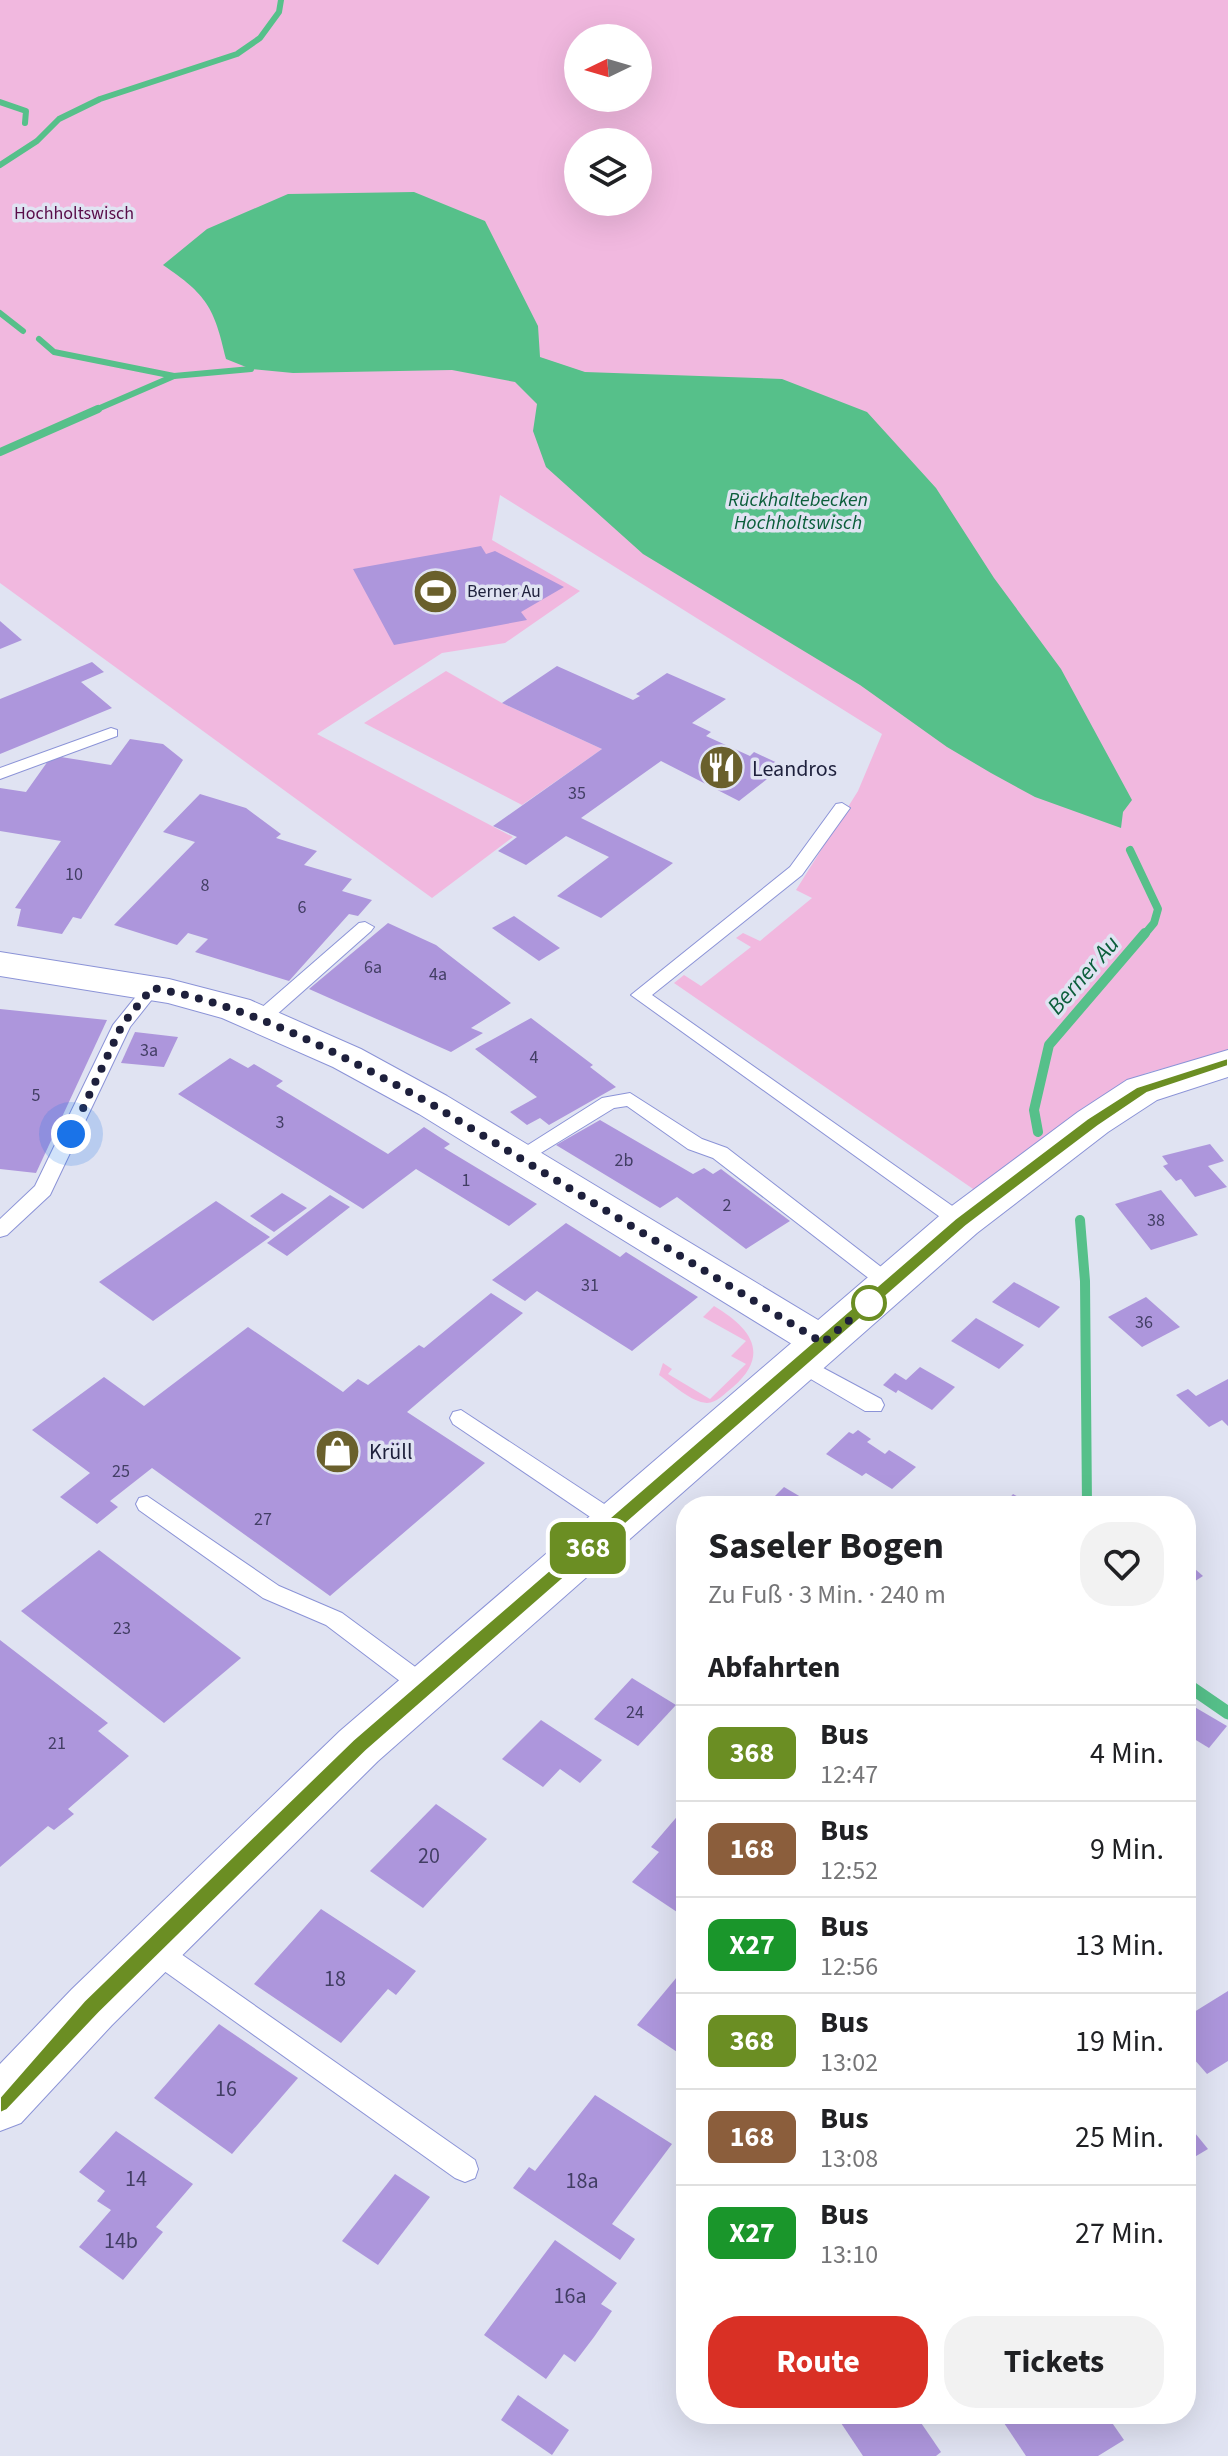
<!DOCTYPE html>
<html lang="de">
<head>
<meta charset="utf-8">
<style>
	:root { --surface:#fff; --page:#f2f2f2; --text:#202124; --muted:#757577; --line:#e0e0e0; --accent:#d93025 }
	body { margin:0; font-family:"Source Sans 3",sans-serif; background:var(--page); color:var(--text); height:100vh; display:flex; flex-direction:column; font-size:30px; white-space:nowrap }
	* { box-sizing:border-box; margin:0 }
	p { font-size:26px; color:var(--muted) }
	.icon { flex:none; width:44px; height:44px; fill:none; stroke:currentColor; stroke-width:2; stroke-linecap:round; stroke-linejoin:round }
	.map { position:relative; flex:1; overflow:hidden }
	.drawer { position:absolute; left:676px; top:1496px; width:520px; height:928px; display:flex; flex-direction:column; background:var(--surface); border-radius:32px; box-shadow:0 8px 32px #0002 }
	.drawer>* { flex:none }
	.badge { padding:0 16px; border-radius:12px; font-size:28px; line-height:52px }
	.needle { width:52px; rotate:265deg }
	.fabs { position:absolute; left:564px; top:24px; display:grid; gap:16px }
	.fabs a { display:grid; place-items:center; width:88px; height:88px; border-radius:50%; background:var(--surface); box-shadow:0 8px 32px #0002; font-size:40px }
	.you { position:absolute; width:40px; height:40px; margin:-20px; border:6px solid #fff; border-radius:50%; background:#1a73e8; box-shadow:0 0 0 12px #1a73e833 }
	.map>.badge { position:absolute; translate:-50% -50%; box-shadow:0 0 0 4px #fff }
	h2 { padding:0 32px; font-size:30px; line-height:72px }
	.round { display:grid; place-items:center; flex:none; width:84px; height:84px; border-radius:32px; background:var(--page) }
	.summary { display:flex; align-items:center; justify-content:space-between; height:136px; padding:0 32px }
	h1 { font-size:38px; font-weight:700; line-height:60px }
	.button { display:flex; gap:16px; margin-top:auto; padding:16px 32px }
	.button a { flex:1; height:92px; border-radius:32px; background:var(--accent); color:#fff; font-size:32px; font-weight:700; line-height:92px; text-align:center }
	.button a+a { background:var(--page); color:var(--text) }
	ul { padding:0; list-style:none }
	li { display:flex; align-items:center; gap:24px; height:96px; padding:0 32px; border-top:2px solid var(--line) }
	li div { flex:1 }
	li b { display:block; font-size:30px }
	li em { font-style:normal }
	li .badge { min-width:88px; font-weight:700; text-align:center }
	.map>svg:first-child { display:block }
	.green { fill:#f1b8df; fill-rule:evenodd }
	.water { fill:#56c08a }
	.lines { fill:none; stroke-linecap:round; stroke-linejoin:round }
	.stream-far3 { stroke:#56c08a; stroke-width:6 }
	.stream-far2 { stroke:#56c08a; stroke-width:8 }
	.stream-far1 { stroke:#56c08a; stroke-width:10 }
	.stream { stroke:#56c08a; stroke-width:13 }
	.building { fill:#ad96dc }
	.lane-casing { stroke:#8b93d7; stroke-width:2 }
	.street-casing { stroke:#8b93d7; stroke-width:2 }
	.secondary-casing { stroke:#8b93d7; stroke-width:2 }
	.lane { fill:#fff; fill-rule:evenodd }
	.street { fill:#fff; fill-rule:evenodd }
	.secondary { fill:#fff; fill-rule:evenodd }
	.line { fill:#6b8e23; stroke:#fff; stroke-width:2 }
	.walk { stroke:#1e203c; stroke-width:8; stroke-dasharray:0 14.4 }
	.stop-dot { fill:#fff; stroke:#6b8e23; stroke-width:4 }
	.labels { text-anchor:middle; stroke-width:7; stroke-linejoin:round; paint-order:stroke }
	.far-park-label { font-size:18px; fill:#590d49; stroke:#e0e3f2 }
	.far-poi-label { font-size:18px; fill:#1e203c; stroke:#e0e3f2; text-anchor:start }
	.number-label { font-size:18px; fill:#423e64 }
	.far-water-label { font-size:20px; font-style:italic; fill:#0b5e3b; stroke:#e0e3f2 }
	.poi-label { font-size:22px; fill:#1e203c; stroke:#e0e3f2; text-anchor:start }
	.near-number-label { font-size:22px; fill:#423e64 }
	.water-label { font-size:24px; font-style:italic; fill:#0b5e3b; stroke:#e0e3f2 }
</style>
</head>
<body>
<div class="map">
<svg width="1228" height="2456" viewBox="0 0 1228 2456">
	<rect width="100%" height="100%" fill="#e0e3f2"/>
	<!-- green -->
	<g class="green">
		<path d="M0,0h1228v1051l-82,22 -62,34 -108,84 -302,-208 10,-8 17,11 50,-39 -15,-9 7,-5 17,8 52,-43 -16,-8 62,-99 24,-57 -382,-239 -8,45 88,51 -75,52 -63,10 -125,81 196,103 -81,61 -432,-315zM578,38h60v60h-60zM578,142h60v60h-60z"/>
		<path d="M446,671l56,32 100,46 -80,56 -158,-82z"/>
		<path d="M714,1306c35,21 58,47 19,81 -8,6 -16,16 -26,16 -16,-1 -35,-19 -48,-28l4,-12 9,6 -4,5 42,25 36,-35 -15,-8 15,-15 -43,-24z"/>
	</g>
	<!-- water -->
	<path class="water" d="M414,192l71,29 53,105 2,31 45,15 197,7 85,33 69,76 58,90 67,91 71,131 -9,12 -2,16 -86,-31 -44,-24 -44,-26 -87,-62 -217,-131 -97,-87 -13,-36 4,-27 -22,-22 -63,-12 -159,3 -42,-4 -25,-10c-12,-52 -19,-64 -63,-94l44,-36 81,-35z"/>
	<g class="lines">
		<!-- stream-far3 -->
		<g class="stream-far3">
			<path d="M0,102l26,9 -1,12"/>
			<path d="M0,165l37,-24 22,-22 41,-20 137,-45 23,-16 19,-26 2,-12"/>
			<path d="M0,313l23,18"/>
			<path d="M39,339l15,13 120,24 77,-7"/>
			<path d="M93,411l81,-35"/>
		</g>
		<!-- stream-far2 -->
		<g class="stream-far2">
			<path d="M0,452l98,-43"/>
			<path d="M1130,850l28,59 -4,14 -10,12"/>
		</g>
		<!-- stream-far1 -->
		<g class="stream-far1">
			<path d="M1038,1132l-4,-22 15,-65 96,-112"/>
			<path d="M1080,1220l5,61 2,225"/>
		</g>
		<!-- stream -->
		<path class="stream" d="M1186,1684l42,29"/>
	</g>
	<!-- building -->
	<g class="building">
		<path d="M481,546l5,8 9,-3 69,36 -43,25 6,8 -133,25 -41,-76z"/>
		<path d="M0,621l22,19 -22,9z"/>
		<path d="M92,662l12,10 -23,10 31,26 -112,46v-55z"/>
		<path d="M557,666l76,34 7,-4 -4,-2 31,-21 59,26 -34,24 19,9 -5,4 44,20 4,-4 30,14 -45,35 -78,-40 -80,57 92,45 -72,55 -44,-22 52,-39 -43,-21 -40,29 -28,-14 19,-14 -24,-11 109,-77 -100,-46z"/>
		<path d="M130,739l33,5 20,16 -102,159 -8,-2 -11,17 -45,-8 4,-17 -6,-1 46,-67 -61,-10v-43l26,4 22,-31 13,-4 50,8z"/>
		<path d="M200,794l46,14 35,26 -5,4 41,13 -13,14 48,14 -10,12 30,9 -14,16 -9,-2 -60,67 -94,-29 13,-13 -20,-6 -11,12 -63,-20 81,-83 -32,-10z"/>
		<path d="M514,916l46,32 -21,13 -47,-33z"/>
		<path d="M388,923l48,22 75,58 -40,25 12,5 -32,19 -142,-63z"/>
		<path d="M0,1009l107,11 -71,153 -36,-4z"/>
		<path d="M531,1018l62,47 -3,2 26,20 -67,38 -9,-7 -13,7 -17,-13 27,-15 -62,-48z"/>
		<path d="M135,1032l43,5 -14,30 -43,-4z"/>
		<path d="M230,1058l18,10 6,-4 29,17 -7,5 112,68 36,-27 26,17 -6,4 93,56 -28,22 -93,-57 -53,40 -185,-115z"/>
		<path d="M600,1120l93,54 11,-6 9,6 8,-5 69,52 -44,28 -69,-52 -17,11 -104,-63z"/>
		<path d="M1210,1144l14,17 -16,5 19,21 -32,10 -14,-18 -5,2 -13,-15 5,-2 -6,-8z"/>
		<path d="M1161,1190l37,45 -47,15 -36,-46z"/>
		<path d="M282,1193l25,15 -33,24 -24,-16z"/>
		<path d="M330,1195l20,12 -63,49 -20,-13z"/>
		<path d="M216,1201l54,36 -117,84 -54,-39z"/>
		<path d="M566,1223l54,34 6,-5 72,45 -66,54 -95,-60 -12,10 -33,-21z"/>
		<path d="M1014,1282l46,25 -21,21 -47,-26z"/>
		<path d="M491,1293l32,20 -116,99 78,51 -155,133 -178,-128 -42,33 8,6 -21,17 -37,-27 30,-24 -58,-43 72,-53 40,29 104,-79 95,65 15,-13 10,6 51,-40 5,3z"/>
		<path d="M1146,1297l34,30 -38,20 -34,-30z"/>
		<path d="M976,1318l48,27 -25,24 -48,-28z"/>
		<path d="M920,1367l35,20 -23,23 -34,-20 -2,3 -13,-8 12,-12 11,7z"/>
		<path d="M1228,1379v47l-6,-6 -13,7 -33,-32 12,-6 8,7z"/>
		<path d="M858,1430l13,9 -4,3 18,12 4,-4 27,17 -24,22 -26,-16 -4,3 -36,-22 23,-22 4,2z"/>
		<path d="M784,1487l32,19h-51z"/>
		<path d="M1013,1494l14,8 -3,4h-21z"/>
		<path d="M99,1550l142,108 -77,65 -143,-112z"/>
		<path d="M1186,1561l17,15 -17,11z"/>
		<path d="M0,1640l108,83 -10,8 31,25 -61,53 6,5 -20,16 -6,-4 -48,41z"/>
		<path d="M632,1678l44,27 -38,41 -44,-27z"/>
		<path d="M1186,1702l41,24 -18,22 -23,-14z"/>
		<path d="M541,1720l61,40 -22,23 -20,-14 -17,18 -41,-28z"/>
		<path d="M436,1804l51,35 -64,69 -53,-37z"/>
		<path d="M681,1812l5,3v103l-54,-36 27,-30 -8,-5z"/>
		<path d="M321,1909l95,62 -20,24 -8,-6 -47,54 -87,-59z"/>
		<path d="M677,1977l9,6v75l-49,-33z"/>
		<path d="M1228,1991v70l-21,13 -21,-24v-33z"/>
		<path d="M219,2024l79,54 -66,76 -78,-56z"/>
		<path d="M595,2095l77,49 -60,80 23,15 -15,21 -107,-72 16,-21 6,4z"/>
		<path d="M1186,2122l22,27 -22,13z"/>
		<path d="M116,2131l77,53 -37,43 7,5 -40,48 -44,-33 32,-37 -14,-9 8,-10 -26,-19z"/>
		<path d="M395,2174l35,23 -52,68 -36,-24z"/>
		<path d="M555,2240l62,43 -16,21 11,7 -18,26 -19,25 -11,-8 -18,25 -62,-44z"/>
		<path d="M518,2395l51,35 -17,25 -51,-35z"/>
		<path d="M835,2414h80l26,38 -5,4h-73z"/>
		<path d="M998,2414h108l18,26 -26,16h-72z"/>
	</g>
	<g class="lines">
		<defs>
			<g id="lane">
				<path d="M111,728l6,2v6l-117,43v-11z"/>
				<path d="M842,803l8,5 -48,67 -150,120 316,222 3,5 -3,5h-14l-323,-232 159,-128 46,-63z"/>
				<path d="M365,922l9,5 -3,4 -105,93h-14l-2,-4 2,-4 107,-93z"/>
				<path d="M152,982l9,6 -31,39 -80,168 -43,40 -7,2v-18l35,-33 78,-161 33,-41z"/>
				<path d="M630,1093l72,46 25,9 171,132 3,5 -3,5h-14l-171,-132 -25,-9 -61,-43 -13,2 -88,54 -7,2 -10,-7 93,-59z"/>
				<path d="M799,1355l82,44 3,6 -3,6h-16l-73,-43 -3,-5 3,-5z"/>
				<path d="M461,1410l163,107 3,6 -3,6 -8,3 -8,-3 -155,-105 -3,-6 3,-6z"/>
				<path d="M147,1496l132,90 63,27 91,67 4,7 -4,7 -8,2 -8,-2 -91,-69 -63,-27 -124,-88 -3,-6 3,-6z"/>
				<path d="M152,1937l9,3 314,220 3,9 -3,9 -10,4 -10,-4 -312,-222 -4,-8 4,-8z"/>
			</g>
			<path id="street" d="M0,952l169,27 81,21 111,49 86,47 391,236 7,11 -7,11 -15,5 -15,-5 -389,-240 -86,-47 -111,-49 -54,-15 -168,-27z"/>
			<path id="secondary" d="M1228,1050v27l-71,23 -49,32 -131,101 -599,528 -266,264 -91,98 -21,8v-67l72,-75 268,-258 605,-520 133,-99 49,-32z"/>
		</defs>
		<!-- lane casing -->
		<use href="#lane" class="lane-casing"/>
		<!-- street casing -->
		<use href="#street" class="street-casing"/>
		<!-- secondary casing -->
		<use href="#secondary" class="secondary-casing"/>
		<!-- lane -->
		<use href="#lane" class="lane"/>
		<!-- street -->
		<use href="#street" class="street"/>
		<!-- secondary -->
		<use href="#secondary" class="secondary"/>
	</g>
	<!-- line -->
	<path class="line" d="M1228,1058v8l-81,27 -49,33 -132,100 -600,525 -267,262 -92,97 -7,3v-16l84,-96 269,-261 602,-521 132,-100 50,-32z"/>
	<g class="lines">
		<!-- walk -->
		<path class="walk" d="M71,1134l51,-109 30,-37c100,17 193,69 281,117l390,238 52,-45 -6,5"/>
	</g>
	<!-- icons -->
	<defs>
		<symbol id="stadium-disc" viewBox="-11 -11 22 22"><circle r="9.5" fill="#6a602c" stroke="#e0e3f2"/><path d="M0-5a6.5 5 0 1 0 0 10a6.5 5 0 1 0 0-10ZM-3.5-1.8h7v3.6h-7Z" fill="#fff"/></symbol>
		<symbol id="restaurant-disc" viewBox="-11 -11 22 22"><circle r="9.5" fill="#6a602c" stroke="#e0e3f2"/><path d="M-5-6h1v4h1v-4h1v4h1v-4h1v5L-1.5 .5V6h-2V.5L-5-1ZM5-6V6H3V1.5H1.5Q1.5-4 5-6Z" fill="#fff"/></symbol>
		<symbol id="shop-disc" viewBox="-11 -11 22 22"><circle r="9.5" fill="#6a602c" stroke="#e0e3f2"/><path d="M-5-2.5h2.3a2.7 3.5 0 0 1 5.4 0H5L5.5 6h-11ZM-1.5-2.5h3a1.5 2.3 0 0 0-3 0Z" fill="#fff"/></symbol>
	</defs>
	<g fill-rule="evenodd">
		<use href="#stadium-disc" x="410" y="566" width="51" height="51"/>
		<use href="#restaurant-disc" x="696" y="742" width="51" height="51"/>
		<use href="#shop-disc" x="312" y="1426" width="51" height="51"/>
	</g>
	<!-- markers -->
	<circle class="stop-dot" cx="869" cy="1303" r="16"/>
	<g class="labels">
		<!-- far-park labels -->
		<g class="far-park-label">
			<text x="74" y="219">Hochholtswisch</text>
		</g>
		<!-- far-poi labels -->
		<g class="far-poi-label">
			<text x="467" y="597">Berner Au</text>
		</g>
		<!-- number labels -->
		<g class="number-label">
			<text x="577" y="799">35</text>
			<text x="74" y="880">10</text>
			<text x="205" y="891">8</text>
			<text x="302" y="913">6</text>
			<text x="373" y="973">6a</text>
			<text x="438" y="980">4a</text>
			<text x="149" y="1056">3a</text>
			<text x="534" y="1063">4</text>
			<text x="36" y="1101">5</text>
			<text x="280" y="1128">3</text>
			<text x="624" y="1166">2b</text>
			<text x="466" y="1186">1</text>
			<text x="727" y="1211">2</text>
			<text x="1156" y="1226">38</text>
			<text x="590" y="1291">31</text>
			<text x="1144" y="1328">36</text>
			<text x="121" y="1477">25</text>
			<text x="263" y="1525">27</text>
			<text x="122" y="1634">23</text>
			<text x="635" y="1718">24</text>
			<text x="57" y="1749">21</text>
		</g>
		<!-- far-water labels -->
		<g class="far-water-label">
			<text x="798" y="506">Rückhaltebecken<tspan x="798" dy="23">Hochholtswisch</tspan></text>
		</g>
		<!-- poi labels -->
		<g class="poi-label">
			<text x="752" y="776">Leandros</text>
			<text x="369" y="1459">Krüll</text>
		</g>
		<!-- near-number labels -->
		<g class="near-number-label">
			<text x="429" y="1863">20</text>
			<text x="335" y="1986">18</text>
			<text x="226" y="2096">16</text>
			<text x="136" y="2186">14</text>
			<text x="582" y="2188">18a</text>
			<text x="121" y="2248">14b</text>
			<text x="570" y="2303">16a</text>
		</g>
		<!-- water labels -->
		<g class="water-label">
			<text transform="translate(1083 975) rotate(-49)" y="8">Berner Au</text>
		</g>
	</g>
</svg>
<div class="fabs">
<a><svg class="needle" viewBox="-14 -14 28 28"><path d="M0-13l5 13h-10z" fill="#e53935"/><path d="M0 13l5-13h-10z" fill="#757577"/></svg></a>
<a><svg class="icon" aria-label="layers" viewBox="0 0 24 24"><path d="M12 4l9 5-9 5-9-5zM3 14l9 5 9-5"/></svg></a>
</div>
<div class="you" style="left:71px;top:1134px"></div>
<b class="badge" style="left:588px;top:1548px;background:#6b8e23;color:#fff">368</b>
<section class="drawer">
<div class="summary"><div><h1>Saseler Bogen</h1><p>Zu Fuß · 3 Min. · 240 m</p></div><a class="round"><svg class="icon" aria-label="heart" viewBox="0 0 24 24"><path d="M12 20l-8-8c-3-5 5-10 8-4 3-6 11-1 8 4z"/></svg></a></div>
<h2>Abfahrten</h2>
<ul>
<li><span class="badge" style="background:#6b8e23;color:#fff">368</span><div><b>Bus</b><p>12:47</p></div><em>4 Min.</em></li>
<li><span class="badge" style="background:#8b5e3c;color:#fff">168</span><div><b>Bus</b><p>12:52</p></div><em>9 Min.</em></li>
<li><span class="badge" style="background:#1a962b;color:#fff">X27</span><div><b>Bus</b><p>12:56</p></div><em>13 Min.</em></li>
<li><span class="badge" style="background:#6b8e23;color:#fff">368</span><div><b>Bus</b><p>13:02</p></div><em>19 Min.</em></li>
<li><span class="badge" style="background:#8b5e3c;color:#fff">168</span><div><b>Bus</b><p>13:08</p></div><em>25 Min.</em></li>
<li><span class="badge" style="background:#1a962b;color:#fff">X27</span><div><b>Bus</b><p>13:10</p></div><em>27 Min.</em></li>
</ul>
<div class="button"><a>Route</a><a>Tickets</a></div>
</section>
</div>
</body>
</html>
